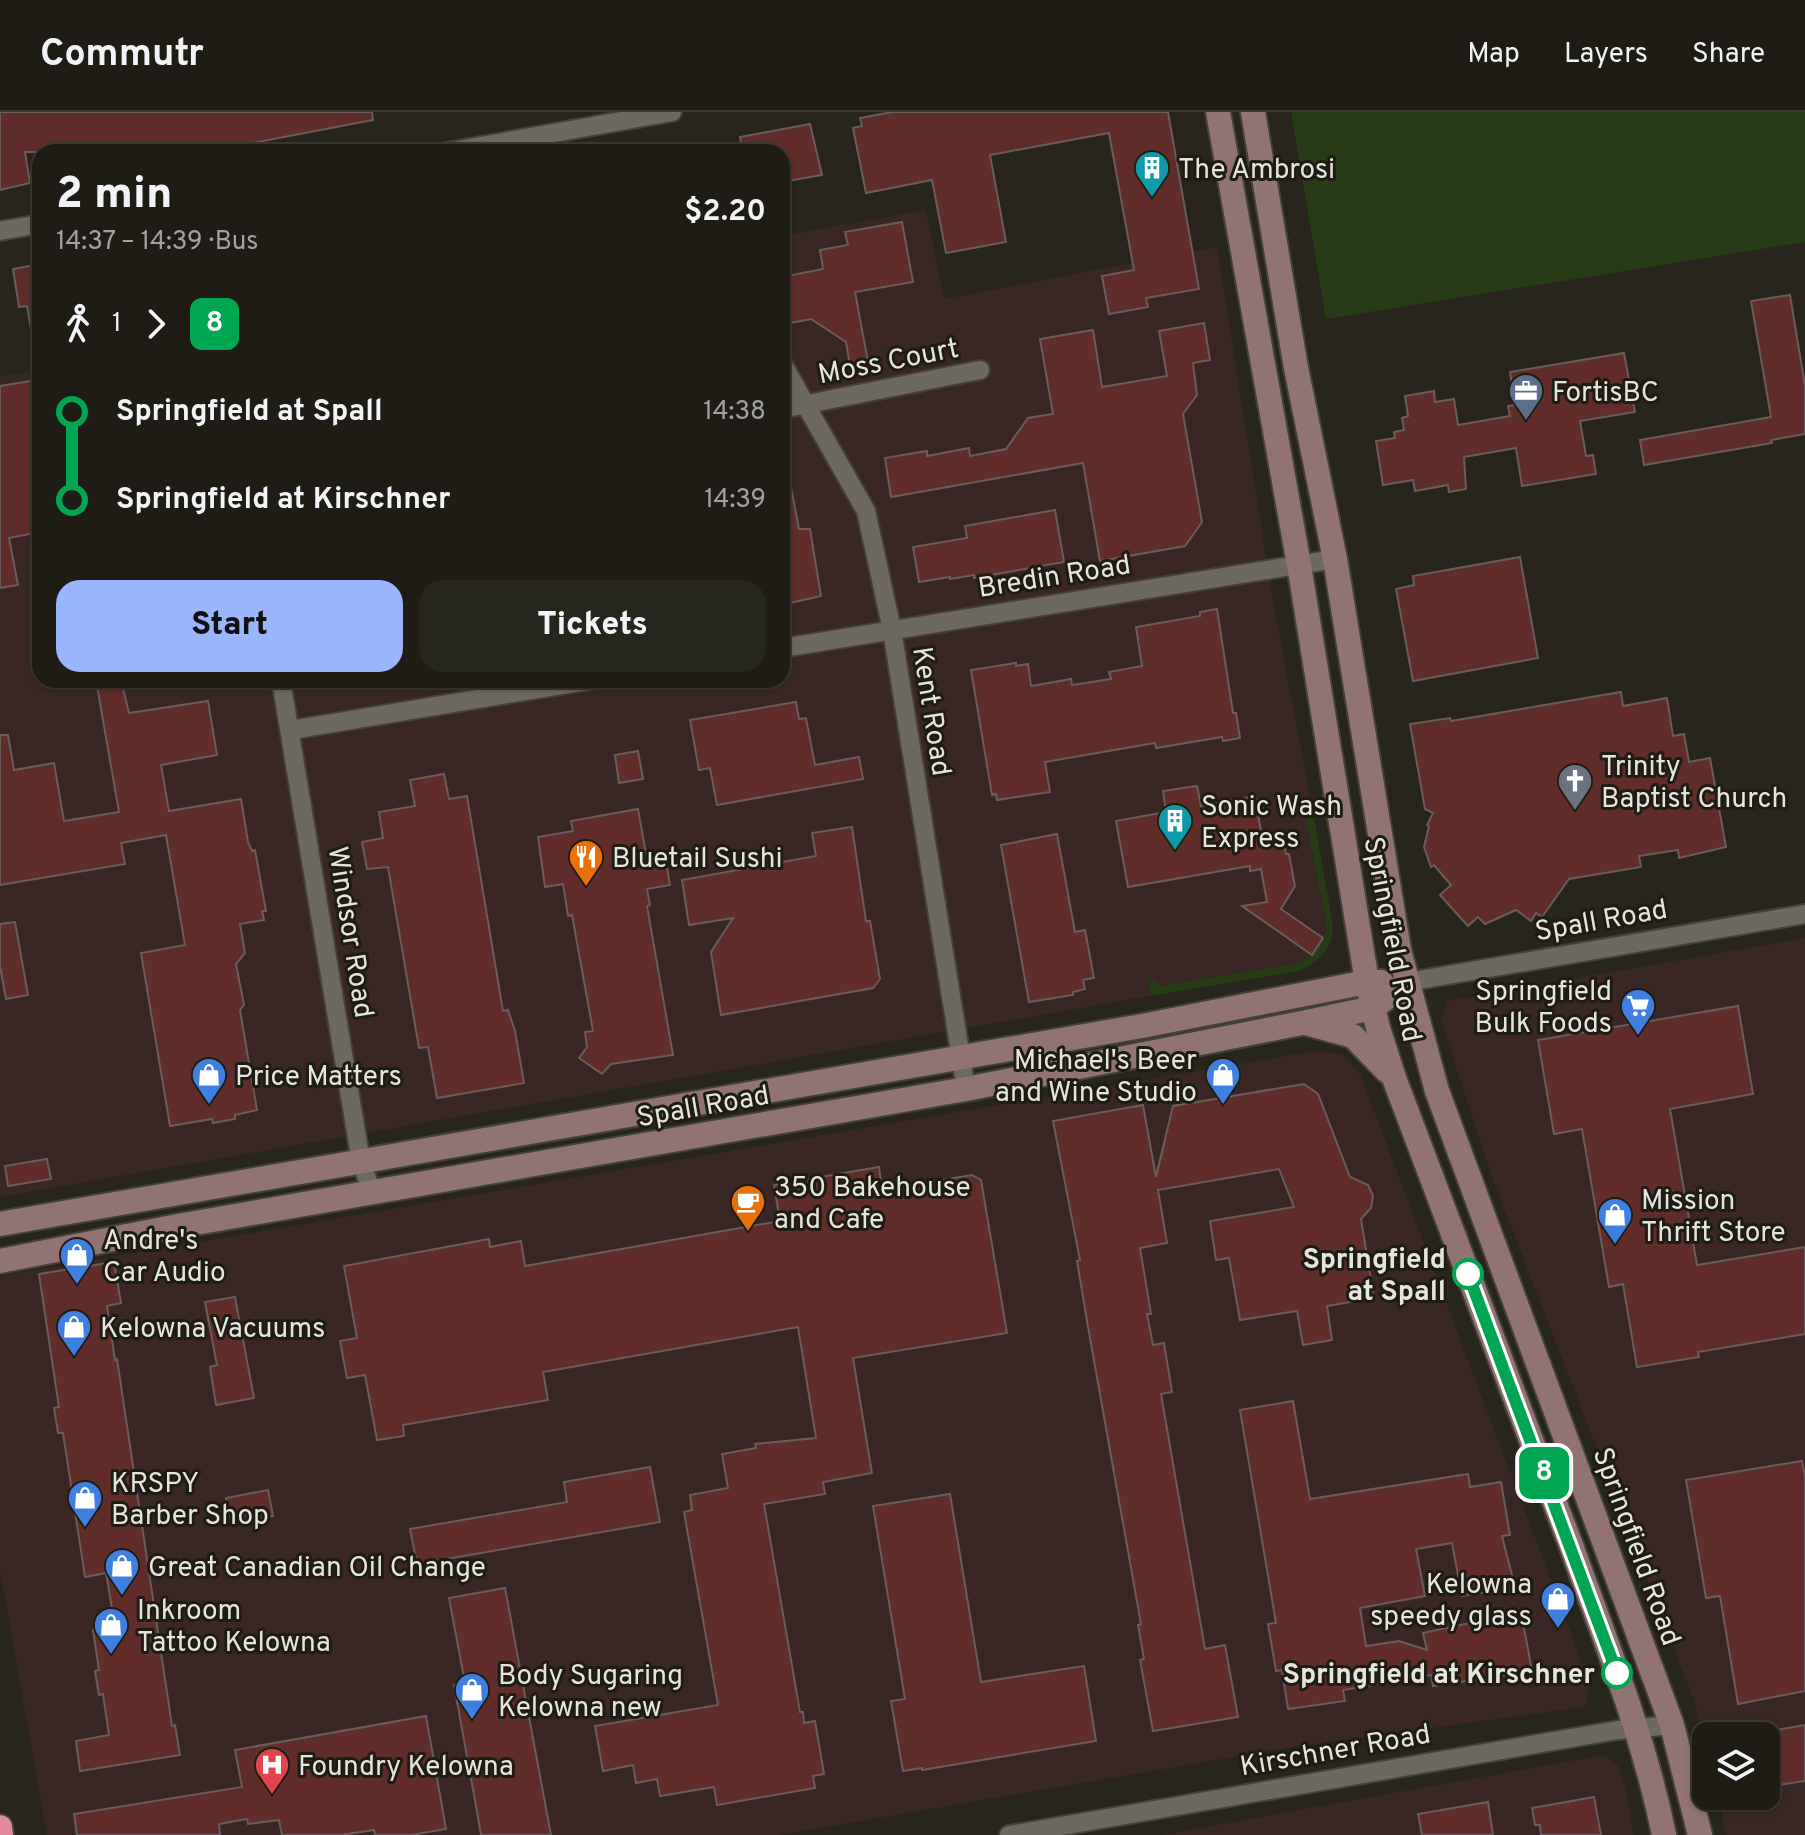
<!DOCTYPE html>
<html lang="en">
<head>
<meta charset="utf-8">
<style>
	:root { --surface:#1e1c15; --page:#26251e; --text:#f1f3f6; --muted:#a1a1a0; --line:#3c3a34; --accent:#98b5fd }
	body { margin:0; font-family:Overpass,sans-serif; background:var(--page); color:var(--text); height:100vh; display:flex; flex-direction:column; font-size:30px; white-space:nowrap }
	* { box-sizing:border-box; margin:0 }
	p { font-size:26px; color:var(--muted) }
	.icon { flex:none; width:44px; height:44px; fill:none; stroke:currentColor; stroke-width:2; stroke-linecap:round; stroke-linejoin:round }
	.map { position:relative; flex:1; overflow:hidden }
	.panel { position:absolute; left:32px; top:32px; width:758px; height:544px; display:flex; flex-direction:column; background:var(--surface); border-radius:24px; box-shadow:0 2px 6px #0004,0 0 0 2px var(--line) }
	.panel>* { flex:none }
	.badge { padding:0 16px; border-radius:12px; font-size:28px; line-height:52px }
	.buttons { position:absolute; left:1692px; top:1610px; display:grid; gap:16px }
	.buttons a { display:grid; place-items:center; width:88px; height:88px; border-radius:16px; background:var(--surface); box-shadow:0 2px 6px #0004,0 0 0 2px var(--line); font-size:40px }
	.map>.badge { position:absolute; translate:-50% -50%; box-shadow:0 0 0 4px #fff }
	.legs { display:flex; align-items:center; gap:12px; height:88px; padding:0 24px; font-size:26px }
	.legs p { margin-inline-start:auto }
	.summary { display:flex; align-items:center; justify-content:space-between; height:136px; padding:0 24px }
	h1 { font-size:44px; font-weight:800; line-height:60px }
	.action { display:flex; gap:16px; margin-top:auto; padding:16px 24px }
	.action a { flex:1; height:92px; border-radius:24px; background:var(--accent); color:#111; font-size:32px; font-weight:800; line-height:92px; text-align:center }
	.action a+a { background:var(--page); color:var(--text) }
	ul { padding:0 24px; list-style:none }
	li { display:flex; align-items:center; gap:28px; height:88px; font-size:30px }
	li i { display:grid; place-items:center; width:12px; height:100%; margin:0 10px; background:currentColor }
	li i::after { content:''; width:20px; height:20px; margin:-10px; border:6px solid; border-radius:50%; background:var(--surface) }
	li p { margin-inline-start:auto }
	li:first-child i { background:linear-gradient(#0000 50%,currentColor 0) }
	li:last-child i { background:linear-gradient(currentColor 50%,#0000 0) }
	header { display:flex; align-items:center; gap:48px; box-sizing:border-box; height:112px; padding:0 40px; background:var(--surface); border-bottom:2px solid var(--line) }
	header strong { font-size:38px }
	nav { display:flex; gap:44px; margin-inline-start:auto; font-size:28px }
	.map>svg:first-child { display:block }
	.commercial { fill:#3a2725 }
	.green { fill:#273b17 }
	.building { fill:#602d2a; stroke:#695c5b; stroke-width:2 }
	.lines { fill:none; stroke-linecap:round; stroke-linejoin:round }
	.street-casing { stroke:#44413a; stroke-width:22 }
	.secondary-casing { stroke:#44413a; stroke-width:28 }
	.highway-casing { stroke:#44413a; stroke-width:28 }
	.street { stroke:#6d695f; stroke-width:18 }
	.secondary { stroke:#907372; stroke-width:24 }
	.highway { stroke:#e28a9d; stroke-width:24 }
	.line-1-casing { stroke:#fff; stroke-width:18 }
	.line-1 { stroke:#00a651; stroke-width:12 }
	.stop-1-dot { fill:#fff; stroke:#00a651; stroke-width:4 }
	.labels { text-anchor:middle; stroke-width:6; stroke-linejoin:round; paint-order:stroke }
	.poi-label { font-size:28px; fill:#e6e4de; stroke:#1e1c13; text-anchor:start }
	.street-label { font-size:28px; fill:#e6e4de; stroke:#1e1c13 }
	.stop-label { font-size:28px; font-weight:bold; fill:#e6e4de; stroke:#1e1c13; text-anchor:end }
</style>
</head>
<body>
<header>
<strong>Commutr</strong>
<nav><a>Map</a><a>Layers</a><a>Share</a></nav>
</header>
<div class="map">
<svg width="1805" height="1723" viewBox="0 0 1805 1723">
	<rect width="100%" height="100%" fill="#28251c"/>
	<!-- commercial -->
	<g class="commercial">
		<path d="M926,98l18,89 273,-52 55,348 42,223 -7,1 20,109 -6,17 -8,10 -15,8 -140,23 -10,-4 2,14 -1150,201v-820l40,-7v310h742v-444z"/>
		<path d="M1805,826v897h-79l-8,-39h48v-60h-60v12l-12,-47 -203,-527 -50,-153 7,-20z"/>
		<path d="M1315,939l27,3 18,20 212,562 18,51 -5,20 -299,41 -507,87h-732l-47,-265v-294z"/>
		<path d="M1604,1643l14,11 7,19 9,50h-473z"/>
	</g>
	<!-- green -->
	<g class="green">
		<path d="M1291,0h514v130l-479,77z"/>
		<path d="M1314,706l19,108c0,23 -14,35 -33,45l-150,25 -2,-14 8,-2 3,6 139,-23c17,-9 23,-17 29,-35l-21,-109z"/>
	</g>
	<!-- building -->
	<g class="building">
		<path d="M0,0h372l1,8 -167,32h-181l5,31 -30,7z"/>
		<path d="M892,0h276l31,177 -53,9 2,9 -39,7 -7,-38 32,-6 -25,-137 -119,22 16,87 -60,11 -14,-73 -66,13 -13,-65 9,-2 -2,-8z"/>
		<path d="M810,12l12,51 -40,7v-30h-39l-3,-15z"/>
		<path d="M902,110l11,60 -58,10 13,70 -18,4 -4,-24 -35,-23 -26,5 -3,-47 41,-8 -3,-19 28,-5 -3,-13z"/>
		<path d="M40,152v70l-8,1 -5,-29 -8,1 -6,-38z"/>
		<path d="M1790,183l15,91v48l-34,6 1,3 -128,22 -4,-25 131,-23 -20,-116z"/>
		<path d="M1204,211l6,37 -17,3 4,32 -14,19 19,108 -17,24 -85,15 -17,-98 -192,34 -6,-39 42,-7v5l42,-8 1,8 36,-7 22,-31 25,-4 -13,-75 53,-9 9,57 65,-11 -8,-45z"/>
		<path d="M1624,241l11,59 -55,9 6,35 7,-1 3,19 -74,12 -6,-38 -52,9 2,32 -17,3 -1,-7 -33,6 -2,-11 -30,5 -7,-44 19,-3 -1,-6 10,-2 -2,-12 6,-2 -3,-20 29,-5 1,11 19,-3 4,26 52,-9 -2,-10 7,-1 -5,-33z"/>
		<path d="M31,269l9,53v98l-31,6 9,47 -18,3v-202z"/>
		<path d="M790,370l9,47h11l11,67 -31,7 -3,-12 -5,1v-109z"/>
		<path d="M1055,398l9,52 -90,16v-3l-24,4v-2l-31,5 -6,-35 54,-9 -2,-12z"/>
		<path d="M1520,445l18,101 -125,23 -17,-92 18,-4 -1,-9z"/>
		<path d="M1217,497l16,104h3l4,25 -17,3 -1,-4 -66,11 -1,-5 -110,19 5,30 -53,8 -1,-6 -4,1 -21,-125 45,-7v3l12,-2 3,22 40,-7 1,6 39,-6 -2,-7 33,-6 -6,-39 64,-11v-4z"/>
		<path d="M96,568h25l8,33 79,-12 9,54 -56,10 8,46 72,-12 7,43 4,9 3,-1 11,61h-4l2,9 -24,4 5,29 -9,11 8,41 -4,5 17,100 -22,5v4l-22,4 -1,-4 -42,7 -29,-173 44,-8 -19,-110 -45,8 4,21 -125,21v-150h8l6,35 40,-7 10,58 55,-9z"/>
		<path d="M1621,580l2,14 44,-8 6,38 11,-2 5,28 21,-4 16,89 -47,11 -1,-8 -39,6 2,11 -72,12 -27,38 -6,-4 -5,8 -15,-11 -31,14 -7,-7 -10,9 -28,-31 11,-10 -17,-20 -3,2 -7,-20 5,-21 -2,-1 6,-12 -8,-4 -15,-85 40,-6 1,3z"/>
		<path d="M796,590l3,17 7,-1 9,47 44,-8 4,22 -146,26 -7,-37 -11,2 -9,-50z"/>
		<path d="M638,639l5,28 -24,4 -4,-28z"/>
		<path d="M444,662l5,25 18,-3 36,215 5,-1 7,21 9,52 -87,15 -9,-51 -9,1 -31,-181 -21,2 -5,-27 21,-4 -4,-26 36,-6 -5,-26z"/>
		<path d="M1197,674l4,20 54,-10 8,47 20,-4 3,15h3l6,32 -14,23 42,29 -11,17 -70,-49 25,-4 -6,-33 -11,2v-5l-122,21 -12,-66 50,-9 -3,-21z"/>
		<path d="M638,697l10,56 18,-3 4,23 -23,4 3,16 -3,1 26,149 -62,9 -9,10 -23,-16 8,-11 -2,-15 8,-1 -21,-116 -4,1 -5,-32 -18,3 -7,-50 35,-6 -2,-10z"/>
		<path d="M852,715l14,94h4l10,58 -7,9 -152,27 -10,-63 22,-34 -44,7 -7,-45 134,-24 -4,-23z"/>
		<path d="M1057,722l18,98 10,-2 9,48 -11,2 2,9 -12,3v3l-44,7 -28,-157z"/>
		<path d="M15,810l13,73 -22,4 -6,-33v-42z"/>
		<path d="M1738,894l15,88 -83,15 27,156 108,-18v87l-107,18 1,5 -62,10 -14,-83 -14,3 -27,-158 -28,5 -16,-94z"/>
		<path d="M1304,972l14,10 32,83 18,8 5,11 -2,12 -10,11 13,79 -47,8 5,34 -29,5 -6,-34 -57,9 -11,-62 -13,2 -6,-39 84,-14 -15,-38 -121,21 9,53 -27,5 11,66h-4l6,31 11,-2 8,49 -11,2 44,255 20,-4 13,72 -85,14 -13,-71 4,-1 -6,-34 3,-1 -53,-297 -11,-66 3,-1 -27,-139 90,-16 13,72 17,-71z"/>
		<path d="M47,1047l4,20 -43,7 -3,-20z"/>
		<path d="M879,1055l3,23 90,-15 9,5 26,153 -154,25 19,115 -49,9 2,12 -61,10 36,208h3l1,11 11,-2 9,53 -11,2 2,12 -98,17 -3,-18 -54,9 -3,-17 -21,4 -3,-18 -30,6 -8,-45 123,-21 -34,-193 8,-2 -2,-15 38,-7 -6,-34 34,-6 -1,-4 61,-6 -18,-111 -255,45 5,28 -145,25 1,11 -27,4 -12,-65 -18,3 -7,-37 17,-3 -13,-72 145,-27 1,8 31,-6 4,25 255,-45 -6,-36z"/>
		<path d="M114,1150l7,41 -14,3 8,54 2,-1 55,367 3,-1 5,30 -100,16 -4,-30 33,-6 -6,-41 -4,1 -4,-24 4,-1 -6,-40 22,-4 -9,-53 -21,4 -22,-144h-5l-4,-25 5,-1 -20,-133z"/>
		<path d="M235,1185l19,101 -38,7 -6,-38 7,-2 -12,-63z"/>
		<path d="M1293,1289l17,98 158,-25 2,13 31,-5 9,53 -8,1 13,51 -53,9 -10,-53 -36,6 9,47 -65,12 6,38 33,-5 28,9 -4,-17 98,-21 11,59 -99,15 -2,-11 -88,15 2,11 -57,8 -6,-39 -6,1 -8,-47 8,-1 -36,-213z"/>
		<path d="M1802,1349l3,15v215l-67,13 -18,-108 -14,2 -20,-118z"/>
		<path d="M650,1355l10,55 -243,42 -7,-35 157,-27 -3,-20z"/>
		<path d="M268,1378l5,26 -42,8 -5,-26z"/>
		<path d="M950,1382l31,188 103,-16 12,75 -174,29v-2l-19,3 -12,-70 14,-2 -32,-193z"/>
		<path d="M505,1476l16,86 30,161h-70l-3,-18 -24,-132 11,-2 -16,-85z"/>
		<path d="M426,1604l20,113 -35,6h-36l-1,-5 -33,5h-59l-3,-15 -31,4 -1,-5 -28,5 1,11h-143l-3,-21 168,-27 -7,-37z"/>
		<path d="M1805,1613v56l-33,5 -6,-35 14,-3 -3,-18z"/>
		<path d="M1594,1685l7,38h-60l-1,-10h-5l-3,-17z"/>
		<path d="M1488,1690l5,33h-71l-4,-21z"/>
	</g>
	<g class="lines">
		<defs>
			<g id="street">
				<path d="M447,40l225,-40"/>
				<path d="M0,119l40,-7"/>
				<path d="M782,251l84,148 26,119 74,459"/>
				<path d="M782,297l198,-39"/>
				<path d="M782,536l553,-89"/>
				<path d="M281,568l80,482 11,30"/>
				<path d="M291,618l301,-50"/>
				<path d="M1407,870l398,-68"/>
				<path d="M1009,1723l609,-105 54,-5"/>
			</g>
			<g id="secondary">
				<path d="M1218,0l81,453 68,417 11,46 16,50c59,157 120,313 178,470 34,95 72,188 92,287"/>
				<path d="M1253,0l43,256 39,191 64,391 38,141 235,634 28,110"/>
				<path d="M1309,912l44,12 34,35"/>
				<path d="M0,1112l1142,-198 225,-44h14"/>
				<path d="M0,1149l178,-35 788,-137 336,-66 71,-15 34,-26"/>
			</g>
			<path id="highway" d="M0,1715l1,8"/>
		</defs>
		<!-- street casing -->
		<use href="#street" class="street-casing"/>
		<!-- secondary casing -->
		<use href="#secondary" class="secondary-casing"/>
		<!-- highway casing -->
		<use href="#highway" class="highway-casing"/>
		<!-- street -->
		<use href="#street" class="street"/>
		<!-- secondary -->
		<use href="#secondary" class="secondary"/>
		<!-- highway -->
		<use href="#highway" class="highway"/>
	</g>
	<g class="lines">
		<defs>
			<path id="line-1" d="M1468,1162l149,399"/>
		</defs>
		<!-- line-1 casing -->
		<use href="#line-1" class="line-1-casing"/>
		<!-- line-1 -->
		<use href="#line-1" class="line-1"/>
	</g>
	<!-- icons -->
	<defs>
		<symbol id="building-pin" viewBox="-11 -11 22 30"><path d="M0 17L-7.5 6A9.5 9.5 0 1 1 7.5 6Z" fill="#0f9aa8" stroke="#1e1c13"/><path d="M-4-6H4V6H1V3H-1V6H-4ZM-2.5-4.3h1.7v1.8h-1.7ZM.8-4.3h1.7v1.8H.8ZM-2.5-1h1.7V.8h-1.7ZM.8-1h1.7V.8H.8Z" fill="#fff"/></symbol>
		<symbol id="office-pin" viewBox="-11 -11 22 30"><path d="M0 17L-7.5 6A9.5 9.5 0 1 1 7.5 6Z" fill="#5c6f8a" stroke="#1e1c13"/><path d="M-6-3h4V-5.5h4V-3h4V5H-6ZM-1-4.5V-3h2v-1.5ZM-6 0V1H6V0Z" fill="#fff"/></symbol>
		<symbol id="church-pin" viewBox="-11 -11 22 30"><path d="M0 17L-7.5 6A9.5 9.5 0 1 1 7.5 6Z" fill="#6b7280" stroke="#1e1c13"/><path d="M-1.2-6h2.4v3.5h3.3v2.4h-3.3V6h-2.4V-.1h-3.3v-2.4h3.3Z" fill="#fff"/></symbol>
		<symbol id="restaurant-pin" viewBox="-11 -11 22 30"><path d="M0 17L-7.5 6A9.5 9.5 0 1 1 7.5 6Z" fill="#e8710a" stroke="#1e1c13"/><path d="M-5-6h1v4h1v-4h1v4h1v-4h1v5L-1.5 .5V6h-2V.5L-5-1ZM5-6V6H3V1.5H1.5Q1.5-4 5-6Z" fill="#fff"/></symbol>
		<symbol id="supermarket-pin" viewBox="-11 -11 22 30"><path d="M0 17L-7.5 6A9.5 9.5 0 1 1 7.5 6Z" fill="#3f7fe0" stroke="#1e1c13"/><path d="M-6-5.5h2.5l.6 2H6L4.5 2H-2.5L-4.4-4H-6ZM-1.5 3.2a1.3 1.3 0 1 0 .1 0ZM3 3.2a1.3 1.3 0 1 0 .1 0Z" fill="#fff"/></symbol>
		<symbol id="shop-pin" viewBox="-11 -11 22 30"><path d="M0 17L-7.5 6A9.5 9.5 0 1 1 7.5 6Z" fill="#3f7fe0" stroke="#1e1c13"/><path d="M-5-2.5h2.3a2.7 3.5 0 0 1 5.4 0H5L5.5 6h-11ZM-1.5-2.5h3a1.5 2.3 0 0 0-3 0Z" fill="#fff"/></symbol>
		<symbol id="cafe-pin" viewBox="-11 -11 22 30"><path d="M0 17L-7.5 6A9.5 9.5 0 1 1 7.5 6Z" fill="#e8710a" stroke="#1e1c13"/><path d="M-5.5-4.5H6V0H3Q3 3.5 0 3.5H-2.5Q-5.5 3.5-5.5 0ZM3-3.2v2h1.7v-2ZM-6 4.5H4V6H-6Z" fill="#fff"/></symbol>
		<symbol id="hospital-pin" viewBox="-11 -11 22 30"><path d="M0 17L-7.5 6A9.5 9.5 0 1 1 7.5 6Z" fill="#e0444e" stroke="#1e1c13"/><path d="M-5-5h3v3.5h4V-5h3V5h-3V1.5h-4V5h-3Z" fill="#fff"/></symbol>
	</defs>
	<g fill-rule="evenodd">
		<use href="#building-pin" x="1132" y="36" width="40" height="54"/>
		<use href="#office-pin" x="1506" y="259" width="40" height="54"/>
		<use href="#church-pin" x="1555" y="649" width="40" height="54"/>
		<use href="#building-pin" x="1155" y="689" width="40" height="54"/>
		<use href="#restaurant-pin" x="566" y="725" width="40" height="54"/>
		<use href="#supermarket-pin" x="1618" y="874" width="40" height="54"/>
		<use href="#shop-pin" x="189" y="943" width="40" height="54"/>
		<use href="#shop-pin" x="1203" y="943" width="40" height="54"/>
		<use href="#cafe-pin" x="728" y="1070" width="40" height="54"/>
		<use href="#shop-pin" x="1595" y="1083" width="40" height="54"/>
		<use href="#shop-pin" x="57" y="1123" width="40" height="54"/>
		<use href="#shop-pin" x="54" y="1195" width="40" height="54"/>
		<use href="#shop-pin" x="65" y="1366" width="40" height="54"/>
		<use href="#shop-pin" x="102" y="1434" width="40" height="54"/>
		<use href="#shop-pin" x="1538" y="1467" width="40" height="54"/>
		<use href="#shop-pin" x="91" y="1493" width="40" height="54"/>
		<use href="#shop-pin" x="452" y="1558" width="40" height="54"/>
		<use href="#hospital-pin" x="252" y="1633" width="40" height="54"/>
	</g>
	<!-- markers -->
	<g class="stop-1-dot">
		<circle cx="1468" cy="1162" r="14"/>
		<circle cx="1617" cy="1561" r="14"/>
	</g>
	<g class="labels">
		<!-- poi labels -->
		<g class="poi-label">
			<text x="1178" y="66">The Ambrosi</text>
			<text x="1552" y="289">FortisBC</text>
			<text x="1601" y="663">Trinity<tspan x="1601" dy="32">Baptist Church</tspan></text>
			<text x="1201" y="703">Sonic Wash<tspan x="1201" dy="32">Express</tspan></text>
			<text x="612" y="755">Bluetail Sushi</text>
			<text x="1612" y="888" text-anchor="end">Springfield<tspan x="1612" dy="32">Bulk Foods</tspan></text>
			<text x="1197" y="957" text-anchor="end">Michael's Beer<tspan x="1197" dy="32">and Wine Studio</tspan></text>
			<text x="235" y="973">Price Matters</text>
			<text x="774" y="1084">350 Bakehouse<tspan x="774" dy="32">and Cafe</tspan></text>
			<text x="1641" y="1097">Mission<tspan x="1641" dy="32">Thrift Store</tspan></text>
			<text x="103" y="1137">Andre's<tspan x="103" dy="32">Car Audio</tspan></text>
			<text x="100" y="1225">Kelowna Vacuums</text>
			<text x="111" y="1380">KRSPY<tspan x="111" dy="32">Barber Shop</tspan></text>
			<text x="148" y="1464">Great Canadian Oil Change</text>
			<text x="1532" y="1481" text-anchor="end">Kelowna<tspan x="1532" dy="32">speedy glass</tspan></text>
			<text x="137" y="1507">Inkroom<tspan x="137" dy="32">Tattoo Kelowna</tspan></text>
			<text x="498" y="1572">Body Sugaring<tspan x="498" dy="32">Kelowna new</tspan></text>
			<text x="298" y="1663">Foundry Kelowna</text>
		</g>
		<!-- street labels -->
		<g class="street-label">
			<text transform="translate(888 248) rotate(-11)" y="10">Moss Court</text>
			<text transform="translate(1054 463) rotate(-9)" y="10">Bredin Road</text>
			<text transform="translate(933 599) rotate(81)" y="10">Kent Road</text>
			<text transform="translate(1601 807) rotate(-10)" y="10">Spall Road</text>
			<text transform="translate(352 820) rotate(81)" y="10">Windsor Road</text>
			<text transform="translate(1394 827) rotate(79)" y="10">Springfield Road</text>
			<text transform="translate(703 993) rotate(-10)" y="10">Spall Road</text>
			<text transform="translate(1638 1434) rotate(70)" y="10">Springfield Road</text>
			<text transform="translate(1335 1637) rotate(-10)" y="10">Kirschner Road</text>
		</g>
		<!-- stop labels -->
		<g class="stop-label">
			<text x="1446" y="1156">Springfield<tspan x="1446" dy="32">at Spall</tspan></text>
			<text x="1595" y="1571">Springfield at Kirschner</text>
		</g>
	</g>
</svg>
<div class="buttons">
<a><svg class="icon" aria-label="layers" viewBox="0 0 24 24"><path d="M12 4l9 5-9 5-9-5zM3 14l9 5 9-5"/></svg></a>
</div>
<b class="badge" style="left:1544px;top:1361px;background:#00a651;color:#fff">8</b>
<section class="panel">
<div class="summary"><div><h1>2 min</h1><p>14:37 – 14:39 · Bus</p></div><b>$2.20</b></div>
<div class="legs"><svg class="icon" aria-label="walk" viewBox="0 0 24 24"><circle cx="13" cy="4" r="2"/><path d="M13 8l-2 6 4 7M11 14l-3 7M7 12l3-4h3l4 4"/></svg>1<svg class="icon" aria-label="forward" viewBox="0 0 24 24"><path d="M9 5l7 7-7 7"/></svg><b class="badge" style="background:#00a651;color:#fff">8</b></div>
<ul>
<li><i style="color:#00a651"></i><b>Springfield at Spall</b><p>14:38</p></li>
<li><i style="color:#00a651"></i><b>Springfield at Kirschner</b><p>14:39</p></li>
</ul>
<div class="action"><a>Start</a><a>Tickets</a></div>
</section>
</div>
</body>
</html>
